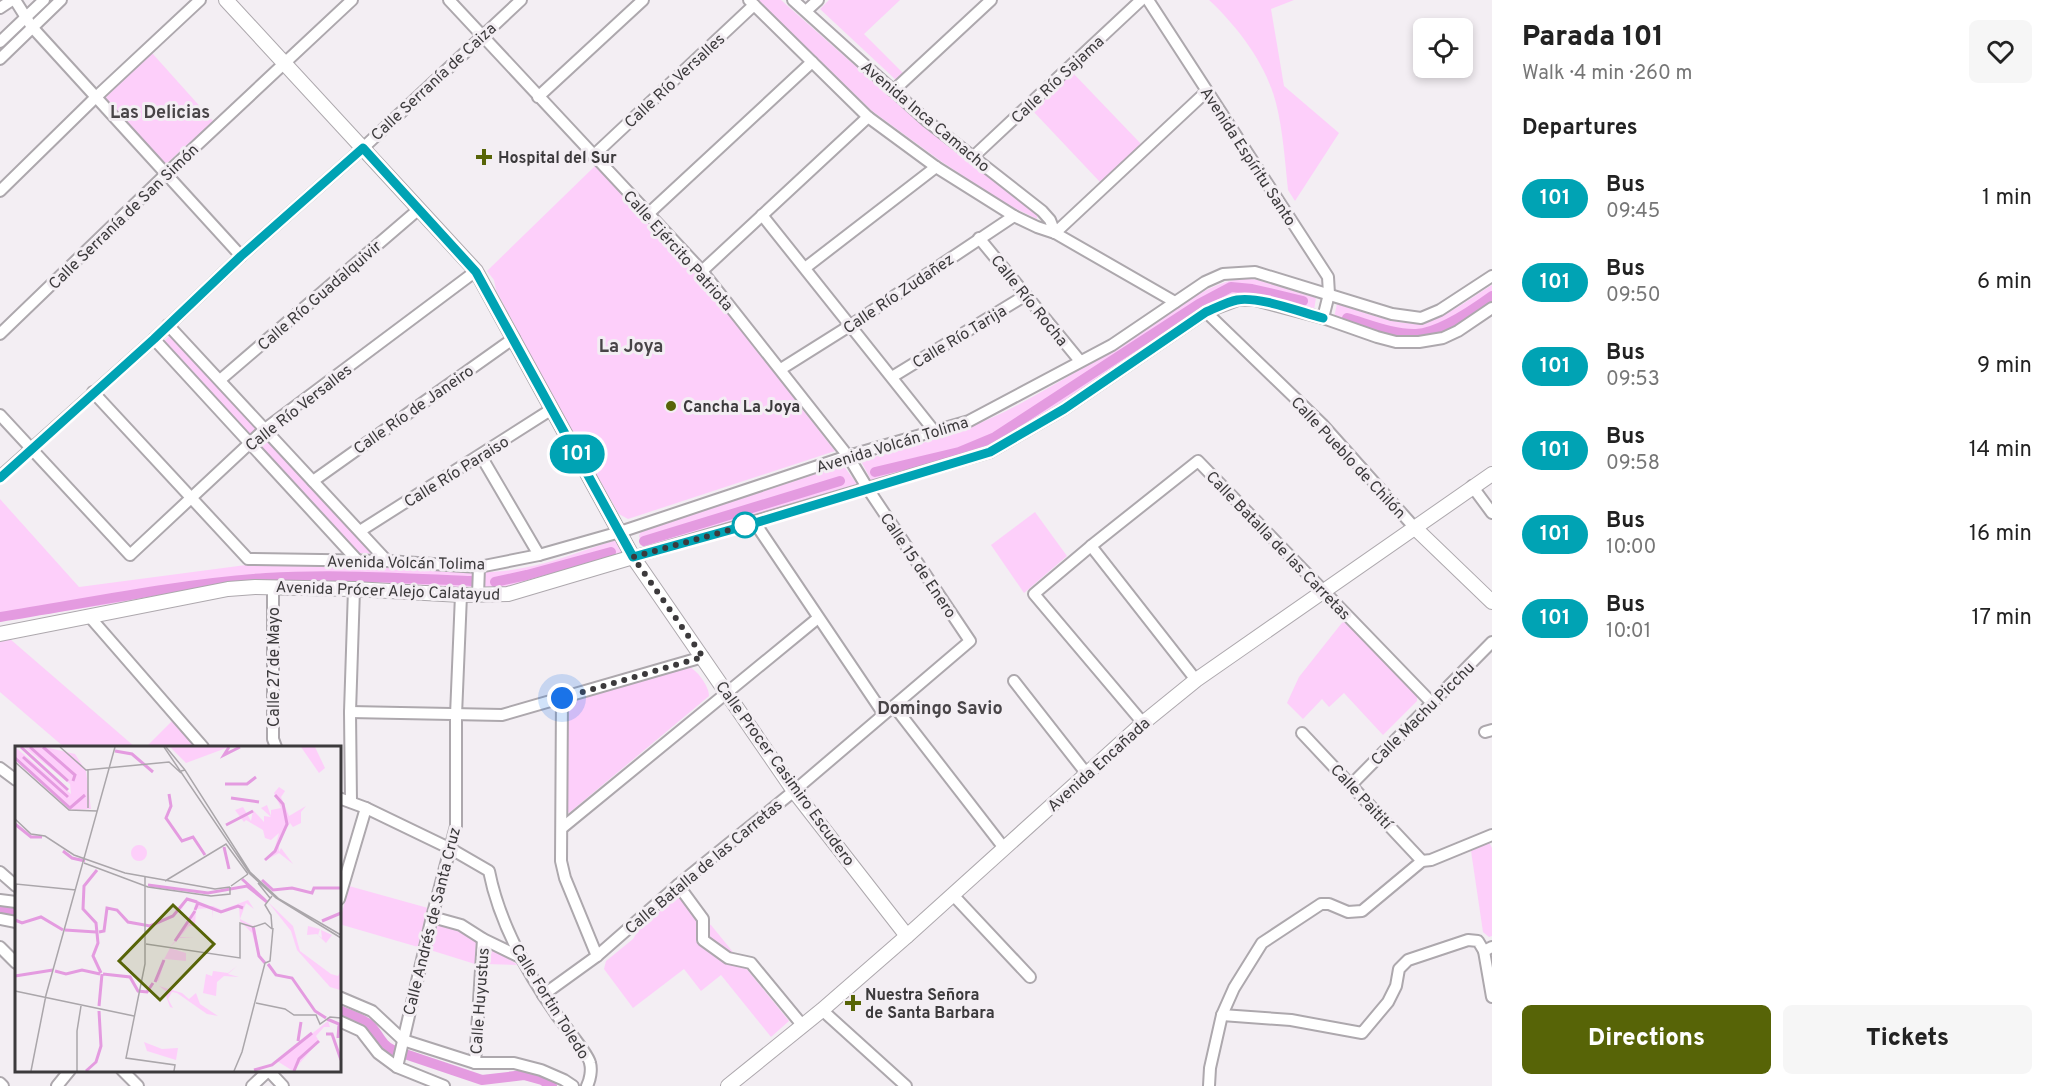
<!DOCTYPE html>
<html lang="en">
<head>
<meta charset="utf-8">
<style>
	:root { --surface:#fff; --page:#f6f6f6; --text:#222; --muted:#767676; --accent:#576407 }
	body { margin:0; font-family:Overpass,sans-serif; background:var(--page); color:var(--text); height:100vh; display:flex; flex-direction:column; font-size:22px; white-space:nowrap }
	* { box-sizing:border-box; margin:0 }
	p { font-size:20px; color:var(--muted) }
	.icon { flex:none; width:33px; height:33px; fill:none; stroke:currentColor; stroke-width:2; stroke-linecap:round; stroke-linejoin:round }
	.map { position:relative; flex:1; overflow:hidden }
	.sheet { display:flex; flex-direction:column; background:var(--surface); width:570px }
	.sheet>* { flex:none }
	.badge { padding:0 12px; border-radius:20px; font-size:21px; line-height:39px }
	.controls { position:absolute; left:1413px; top:18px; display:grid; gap:12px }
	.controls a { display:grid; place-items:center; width:60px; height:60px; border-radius:9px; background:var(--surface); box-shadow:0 3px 9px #0003; font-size:30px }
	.you { position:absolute; width:30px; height:30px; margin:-15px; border:4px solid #fff; border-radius:50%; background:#1a73e8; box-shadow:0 0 0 9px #1a73e833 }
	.map>.badge { position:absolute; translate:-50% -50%; box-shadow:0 0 0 3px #fff }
	h2 { padding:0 30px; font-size:22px; line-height:54px }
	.round { display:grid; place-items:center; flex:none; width:63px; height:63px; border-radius:9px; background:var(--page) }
	.head { display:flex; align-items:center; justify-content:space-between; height:102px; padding:0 30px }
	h1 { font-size:28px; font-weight:800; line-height:45px }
	.cta { display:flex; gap:12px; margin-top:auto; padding:12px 30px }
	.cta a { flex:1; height:69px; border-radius:9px; background:var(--accent); color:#fff; font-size:24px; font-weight:800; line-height:69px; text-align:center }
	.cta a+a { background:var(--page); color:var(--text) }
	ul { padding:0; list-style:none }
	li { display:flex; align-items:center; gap:18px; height:84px; padding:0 30px }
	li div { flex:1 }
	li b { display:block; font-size:22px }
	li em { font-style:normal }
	li .badge { min-width:66px; font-weight:700; text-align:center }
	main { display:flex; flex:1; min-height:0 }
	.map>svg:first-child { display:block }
	.green { fill:#fdcffa }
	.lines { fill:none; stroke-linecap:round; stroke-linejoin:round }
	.canal { stroke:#e49be0; stroke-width:10 }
	.street-casing { stroke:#ada8ad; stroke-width:14 }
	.secondary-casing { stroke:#ada8ad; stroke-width:16 }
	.street { stroke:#fff; stroke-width:10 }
	.secondary { stroke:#fff; stroke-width:14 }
	.line-casing { stroke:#fff; stroke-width:14 }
	.line { stroke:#00a3b4; stroke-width:9 }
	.walk { stroke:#3c3a3c; stroke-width:6; stroke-dasharray:0 10.8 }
	.poi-dot { fill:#576407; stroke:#f3eef3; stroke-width:2 }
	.stop-dot { fill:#fff; stroke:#00a3b4; stroke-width:3 }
	.labels { text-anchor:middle; stroke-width:6; stroke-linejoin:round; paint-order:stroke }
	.street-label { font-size:16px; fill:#3c3a3c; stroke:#f3eef3 }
	.poi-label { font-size:16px; font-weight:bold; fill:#3c3a3c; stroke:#f3eef3; text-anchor:start }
	.neighbourhood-label { font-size:18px; font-weight:bold; fill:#484447; stroke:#f3eef3 }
	.inset-river { fill:none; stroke:#e49be0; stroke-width:3 }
	.inset-road { fill:none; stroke:#aaa6aa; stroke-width:1.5 }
	.view { fill:#576407; fill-opacity:0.15; stroke:#576407; stroke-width:3 }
	.inset-edge { fill:none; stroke:#3c3a3c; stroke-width:3 }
</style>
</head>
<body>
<main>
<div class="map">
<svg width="1492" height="1086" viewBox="0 0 1492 1086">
	<rect width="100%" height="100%" fill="#f3eef3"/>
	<!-- green -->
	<g class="green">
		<path d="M758,0h23l141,125 115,90v4l-31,-15 -64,-42 -70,-51z"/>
		<path d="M829,0h71l-36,34 39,39 -7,7 -76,-71z"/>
		<path d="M1209,0h85l-23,9 13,77 55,47 -44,68 -7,-11c-3,-29 -5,-59 -12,-87 -10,-39 -38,-76 -67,-103z"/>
		<path d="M152,53l61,68 -48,44 -61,-66z"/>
		<path d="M1072,72l69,72 -41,38 -68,-72z"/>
		<path d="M595,166l104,111 136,174 -207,68 -9,-5 -62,-109 -61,-115 -2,-10 -7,-9z"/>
		<path d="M1243,278l15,2 58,18 -2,12 -77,-14 -13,2 -22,12 -177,116 -36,20 -118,34 -10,-19c47,-14 95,-26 139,-47 37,-18 73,-41 108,-61 43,-23 87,-68 135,-75z"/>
		<path d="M1492,285v15c-14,10 -29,21 -44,29 -36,20 -79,0 -114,-12l3,-13c21,6 60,22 81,19 26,-3 52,-25 74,-38z"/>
		<path d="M171,334l85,95 -7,6 -85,-94z"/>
		<path d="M266,439l108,115 -15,-1 -102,-107z"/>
		<path d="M843,465l14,19 -214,64 -4,-12 2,-5z"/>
		<path d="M0,499l79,88 167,-22 106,1 120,6v17l-291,4 -181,28z"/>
		<path d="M1035,512l32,44 -43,37 -33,-48z"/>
		<path d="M615,540l7,13c-45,15 -92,37 -140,37l3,-18c45,0 88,-18 130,-32z"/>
		<path d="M1345,619l72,75v7l-34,34 -39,-42 -15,14 -7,-8 -19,20 -16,-16 12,-26z"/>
		<path d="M10,639l125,108h-71l-64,-55v-51z"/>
		<path d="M688,666c9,4 21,20 21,30l-140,117 -1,-1v-109l2,-3z"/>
		<path d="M172,721l24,26h-50z"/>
		<path d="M1489,842l3,6v88l-3,1 -6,-5 -12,-81z"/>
		<path d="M349,886l79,22 -10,39 -79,-23z"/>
		<path d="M679,895l20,25 12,5 78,96 -18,16 -50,-62 -20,16 -17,-22 -51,39 -29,-39 2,-8 27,-22 6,-10z"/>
		<path d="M0,903l16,3v13l-16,-3z"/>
		<path d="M435,922l22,7 19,12 -1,23 -48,-15z"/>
		<path d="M487,945l31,20 -32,-1z"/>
	</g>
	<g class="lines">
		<!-- canal -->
		<g class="canal">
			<path d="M1347,318c21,6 47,17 69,16 22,-1 58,-25 76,-38"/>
			<path d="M875,472l84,-20 36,-15 204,-133 32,-17 21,2 51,12"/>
			<path d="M644,541l196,-60"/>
			<path d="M495,582l32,-7 84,-23"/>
			<path d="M0,617c88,-14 177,-33 266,-39 67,-4 138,0 205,3"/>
			<path d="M0,908l16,3"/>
			<path d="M339,1010c10,5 23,8 31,15 9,9 11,20 23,25l89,30 42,-5 18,5 10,6"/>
		</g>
		<defs>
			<g id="street">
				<path d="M15,0l17,27 209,229"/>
				<path d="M449,0l253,271 146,185 20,33 102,152 -176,150 -116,94 -81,71 -54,39"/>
				<path d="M749,0l119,117 68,50 78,49 23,11 18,6 120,69"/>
				<path d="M793,0l134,121 115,90 8,9 5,13"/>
				<path d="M1148,0l180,277 1,17 -6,24"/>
				<path d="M0,8l12,-8"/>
				<path d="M806,11l12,-11"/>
				<path d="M0,42l44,-42"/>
				<path d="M0,59l61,-59"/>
				<path d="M893,91l98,-91"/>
				<path d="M538,97l105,-97"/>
				<path d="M593,156l161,-151"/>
				<path d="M973,157l168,-157"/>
				<path d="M0,191l96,-94 104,-97"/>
				<path d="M648,214l164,-152"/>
				<path d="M762,215l173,217"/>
				<path d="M1055,233l152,-142"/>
				<path d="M979,238l101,123"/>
				<path d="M805,268l131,-101"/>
				<path d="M702,271l166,-154"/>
				<path d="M1206,312l116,112 92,103"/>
				<path d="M168,325l219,236"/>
				<path d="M0,334l166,-160 186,-174"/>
				<path d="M154,339l204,222"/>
				<path d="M781,369l70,-44 163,-109"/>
				<path d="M892,377l134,-82"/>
				<path d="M220,380l199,-171"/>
				<path d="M93,392l155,167 139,2 92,6 60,-12 81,-23 228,-76 121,-35 143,-76 93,-63 18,-8 32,-2 137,42 29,4 19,-8 52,-34"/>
				<path d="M0,415l130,140 135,-126 211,-158"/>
				<path d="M481,456l58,99"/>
				<path d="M0,477l154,-138 87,-83 122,-108 158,-148"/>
				<path d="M313,481l201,-143"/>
				<path d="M1472,486l20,27"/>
				<path d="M755,523l128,190"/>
				<path d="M360,531l192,-122"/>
				<path d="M1091,546l105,134"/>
				<path d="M633,557l357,-105 74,-43 142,-97 32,-12h17l68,18 54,19 19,5h23l24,-4 15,-7 34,-23"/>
				<path d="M273,587v152l3,8"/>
				<path d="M478,595l1,-28"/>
				<path d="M89,616l114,131"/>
				<path d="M1014,681l72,92"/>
				<path d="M562,698l-1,163 4,17 32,78"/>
				<path d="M894,706l110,142"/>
				<path d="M350,712l152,3 201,-58"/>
				<path d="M1143,723l-109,-129 57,-48 107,-85 234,242"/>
				<path d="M1485,732l7,-2"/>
				<path d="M1302,733l120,128"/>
				<path d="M0,768l16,12"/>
				<path d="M1352,784l140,-142"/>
				<path d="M339,798l27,10 85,41 38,22c10,51 37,100 67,143 6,9 33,41 34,49 2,7 0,17 -3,23"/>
				<path d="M351,802l-1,-90 4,-123"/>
				<path d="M562,828l256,-210"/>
				<path d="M0,872l16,14"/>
				<path d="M678,885l25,34v21l25,18 23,5 52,63"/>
				<path d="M953,895l77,82"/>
				<path d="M339,899l27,-91"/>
				<path d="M0,900l16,2"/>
				<path d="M432,917l29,8 22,14 39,19"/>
				<path d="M0,919l16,3"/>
				<path d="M0,947l16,16"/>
				<path d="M1484,951l8,46"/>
				<path d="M339,997l33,14 31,29 72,23h39l27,7 23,10 9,6"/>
				<path d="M822,1010l84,76"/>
				<path d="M1222,1015l69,5 71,13 26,-31 8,-16 3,-17 9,-9 60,-20 10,1 6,10 8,-4"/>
				<path d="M339,1021l22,10 17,22 19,14 47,19"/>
				<path d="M475,1063l8,-124"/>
				<path d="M397,1067l35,-150 24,-91v-111l5,-120"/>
				<path d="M122,1070l16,16"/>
				<path d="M268,1070l15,16"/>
				<path d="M0,1083l3,3"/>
				<path d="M57,1086l13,-16"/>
				<path d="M252,1086l17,-16"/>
				<path d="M1209,1086l1,-18 12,-53 12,-27 28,-45 59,-39h8l19,8 14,-1 60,-50 9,-1 61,-25"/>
			</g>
			<g id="secondary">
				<path d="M226,0l250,271 157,286 161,234 113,145"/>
				<path d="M1414,527l78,75"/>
				<path d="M0,634l228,-45 27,-2 99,2 107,6 47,-1 125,-37"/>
				<path d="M728,1086l94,-76 85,-74 236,-213 53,-43 296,-206"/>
			</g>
		</defs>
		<!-- street casing -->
		<use href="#street" class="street-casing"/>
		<!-- secondary casing -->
		<use href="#secondary" class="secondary-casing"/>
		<!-- street -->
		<use href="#street" class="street"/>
		<!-- secondary -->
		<use href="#secondary" class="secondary"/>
	</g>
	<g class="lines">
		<defs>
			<path id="line" d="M0,478l154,-139 87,-83 122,-108 113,124 157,285 122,-34 235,-71 74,-43 142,-97c10,-4 21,-10 31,-12 22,-4 63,12 86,18"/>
		</defs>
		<!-- line casing -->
		<use href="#line" class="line-casing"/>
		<!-- line -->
		<use href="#line" class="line"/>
		<!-- walk -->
		<path class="walk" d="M562,698l141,-41 -70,-100 122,-34 -10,2"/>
	</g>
	<!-- markers -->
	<g class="poi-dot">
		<path d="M481 148h6v6h6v6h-6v6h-6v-6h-6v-6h6z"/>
		<circle cx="671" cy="406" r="6"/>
		<path d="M850 994h6v6h6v6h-6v6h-6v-6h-6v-6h6z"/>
	</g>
	<circle class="stop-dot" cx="745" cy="525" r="12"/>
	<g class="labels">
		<!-- street labels -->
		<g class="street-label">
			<text transform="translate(1057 79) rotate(-43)" y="6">Calle Río Sajama</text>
			<text transform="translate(674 80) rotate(-43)" y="6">Calle Río Versalles</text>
			<text transform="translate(433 81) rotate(-43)" y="6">Calle Serranía de Caiza</text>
			<text transform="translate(926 116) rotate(40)" y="6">Avenida Inca Camacho</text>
			<text transform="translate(1249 156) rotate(57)" y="6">Avenida Espíritu Santo</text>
			<text transform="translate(123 216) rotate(-44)" y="6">Calle Serranía de San Simón</text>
			<text transform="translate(679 250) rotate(48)" y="6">Calle Ejército Patriota</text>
			<text transform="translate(898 293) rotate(-34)" y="6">Calle Río Zudañez</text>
			<text transform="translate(319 295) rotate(-41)" y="6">Calle Río Guadalquivir</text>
			<text transform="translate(1030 300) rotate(51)" y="6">Calle Río Rocha</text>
			<text transform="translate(959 336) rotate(-31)" y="6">Calle Río Tarija</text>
			<text transform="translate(298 407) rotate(-38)" y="6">Calle Río Versalles</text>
			<text transform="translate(413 409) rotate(-35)" y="6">Calle Río de Janeiro</text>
			<text transform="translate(892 444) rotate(-17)" y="6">Avenida Volcán Tolima</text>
			<text transform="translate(1349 457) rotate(47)" y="6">Calle Pueblo de Chilón</text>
			<text transform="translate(456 471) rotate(-32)" y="6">Calle Río Paraiso</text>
			<text transform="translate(1279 545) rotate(46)" y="6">Calle Batalla de las Carretas</text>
			<text transform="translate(406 562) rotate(1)" y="6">Avenida Volcán Tolima</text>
			<text transform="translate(919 565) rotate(56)" y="6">Calle 15 de Enero</text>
			<text transform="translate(388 590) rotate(2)" y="6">Avenida Prócer Alejo Calatayud</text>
			<text transform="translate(273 667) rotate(-90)" y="6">Calle 27 de Mayo</text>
			<text transform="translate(1422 713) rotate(-45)" y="6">Calle Machu Picchu</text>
			<text transform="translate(1098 764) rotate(-42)" y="6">Avenida Encañada</text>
			<text transform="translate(786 773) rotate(54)" y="6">Calle Procer Casimiro Escudero</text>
			<text transform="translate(1362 796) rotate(47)" y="6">Calle Paitití</text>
			<text transform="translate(703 866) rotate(-40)" y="6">Calle Batalla de las Carretas</text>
			<text transform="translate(431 921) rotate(-76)" y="6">Calle Andrés de Santa Cruz</text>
			<text transform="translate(479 1001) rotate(-86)" y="6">Calle Huyustus</text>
			<text transform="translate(551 1001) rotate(58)" y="6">Calle Fortin Toledo</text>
		</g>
		<!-- poi labels -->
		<g class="poi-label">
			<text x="498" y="163">Hospital del Sur</text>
			<text x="683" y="412">Cancha La Joya</text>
			<text x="865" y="1000">Nuestra Señora<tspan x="865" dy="18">de Santa Barbara</tspan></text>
		</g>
		<!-- neighbourhood labels -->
		<g class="neighbourhood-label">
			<text x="160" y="118">Las Delicias</text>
			<text x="631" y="352">La Joya</text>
			<text x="940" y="714">Domingo Savio</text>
		</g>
	</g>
	<!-- overview -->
	<g transform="translate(15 746)">
		<rect width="326" height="326" fill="#f3eef3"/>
		<path d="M0,1l56,47 -1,-10 -46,-37h18l32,28v7l2,-7 -31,-28 30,7 11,17 5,38 -19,1 -57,-50zM155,1h59l-43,16zM286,1h14l10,21 -6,5zM264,41l6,4 -4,6 8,19 17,-10 -5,6v11l-8,4 -3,-4 -11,17v12l2,-4 12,16 -14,-11 -15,8 10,-10 5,-18 -8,7 -6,-2 -2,-8 -17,-10 -2,2 -9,-12 8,-3 8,14 2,-11 11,12v-6l7,1 -10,-9 6,-3 4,11v-6l10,-2 -7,-15zM116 107a8 8 0 1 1 16 0a8 8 0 1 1-16 0ZM172,153l10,1 5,6h11l9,4 26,-10 6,9 -8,-6 -6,16 15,8 4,28 6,7 -7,-7 -6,-22 -12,-12 -1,-15 -17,7 -9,-4v9l-1,-10 -16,1 -1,17h-6l-9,11 15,1h-16l-9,9 22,-28 4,-18 -9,-1 -5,9 -4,3zM253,156l25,24 7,25 31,23 7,2 2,-4v18l-10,-3 -33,-37 -6,-19zM293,180l12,3 -2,6 4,3 -1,-8 11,5 -6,8 -9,-9 -10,1zM155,202l16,5v8l-21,-2 -6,21 -4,3 3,-4 3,-14zM222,220l-9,8 11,3 -15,-1 -7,6 -1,14 -13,-3 3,-19 6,2 1,-5 15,2zM144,240l23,7 7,6 7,-6 4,11 18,12 -11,-2 -30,-21 -5,-1 -4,7 5,9 -3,-1 -4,-11 1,-4zM313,275l2,6h-6l-8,9 3,5 -26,30 -16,-10zM129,296l18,7 16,-1 -2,12 -29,-9z" fill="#fdcffa"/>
		<path class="inset-river" d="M6,1l47,43M15,1l38,34M28,1l32,28 -2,6M214,1l-5,8 16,-8M100,5l17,3 21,18M8,11l45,40M0,12l55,50 15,-13M210,38h22l9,-7M154,48l2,12 -5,12 16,23 11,-4 12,18M216,52l28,4M0,78l16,13h11M211,79l27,-14M209,101l5,22M48,105l9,7 13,3M250,114l10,-9 12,-27 -4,-20 -8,-9M82,124l-13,16 -1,23 13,14 2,20 -5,13 8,17M227,133l23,21M247,134l11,10 19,-2 20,5 2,-5h27M133,139l60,8 39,-7 20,16M180,164l3,-7 23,9 17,-6 5,2M0,174l7,3 19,-6 22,13M307,175l19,-8M238,180l6,30 6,7M50,184l31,2M84,186l5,-1 3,-23 10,2 11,12 22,4 23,-10 14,-17 10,3M160,195l20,-30M253,218l8,11 16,3 23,33 11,7M40,225l11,3 16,-4 18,4M88,228l27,3 8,14 9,1 6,-9M0,230l38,-6M140,236l9,-22M84,260l3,-32M312,273l12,5 -1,14M311,288h6l9,26M283,295l3,-19M239,324l18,-5 40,-32M71,325l10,-9 5,-16 -2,-35M279,325l5,-12 20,-18"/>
		<path class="inset-road" d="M45,1l26,23 83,-8 12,11M149,1l86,127 26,24 65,40M151,1l19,23M0,16l54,48 28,1M166,25l4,-1 65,102 29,27 62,36M73,62v-38M0,73l16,15 14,2 29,19 51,18 90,16 15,-2M69,117l64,24 63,9 19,-2v-7M130,131v87l-19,94 49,7 -1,6M150,135l61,-37 22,30M243,137l12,15M216,140l17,-12M257,150l-7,9 6,10 1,13M0,154l1,-16 60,6M131,198l94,14v-35l13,4 12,-4 7,6M0,245l119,25M241,257l29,6 9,6h22l4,9 10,-7 11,1M16,325l15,-76 69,-248M62,325v-40l4,-25M219,325l8,-19 23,-89 5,-2 3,-33"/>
		<path class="view" d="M158,159l41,39 -54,56 -41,-39z"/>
		<rect width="326" height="326" class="inset-edge"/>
	</g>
</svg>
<div class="controls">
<a><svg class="icon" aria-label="locate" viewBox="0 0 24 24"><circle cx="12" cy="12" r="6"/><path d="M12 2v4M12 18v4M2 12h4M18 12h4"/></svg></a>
</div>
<div class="you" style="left:562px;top:698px"></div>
<b class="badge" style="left:577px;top:454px;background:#00a3b4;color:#fff">101</b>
</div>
<section class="sheet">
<div class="head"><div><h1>Parada 101</h1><p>Walk · 4 min · 260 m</p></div><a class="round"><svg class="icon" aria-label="heart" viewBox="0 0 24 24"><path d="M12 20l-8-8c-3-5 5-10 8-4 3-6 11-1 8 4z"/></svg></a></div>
<h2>Departures</h2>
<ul>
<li><span class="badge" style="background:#00a3b4;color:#fff">101</span><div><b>Bus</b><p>09:45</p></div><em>1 min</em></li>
<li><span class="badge" style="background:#00a3b4;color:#fff">101</span><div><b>Bus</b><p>09:50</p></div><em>6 min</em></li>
<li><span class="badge" style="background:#00a3b4;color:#fff">101</span><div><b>Bus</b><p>09:53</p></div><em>9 min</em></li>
<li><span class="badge" style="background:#00a3b4;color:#fff">101</span><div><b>Bus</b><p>09:58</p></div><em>14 min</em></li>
<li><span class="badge" style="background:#00a3b4;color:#fff">101</span><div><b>Bus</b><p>10:00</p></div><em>16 min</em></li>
<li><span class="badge" style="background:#00a3b4;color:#fff">101</span><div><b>Bus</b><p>10:01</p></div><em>17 min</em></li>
</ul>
<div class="cta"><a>Directions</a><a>Tickets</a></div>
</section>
</main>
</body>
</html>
